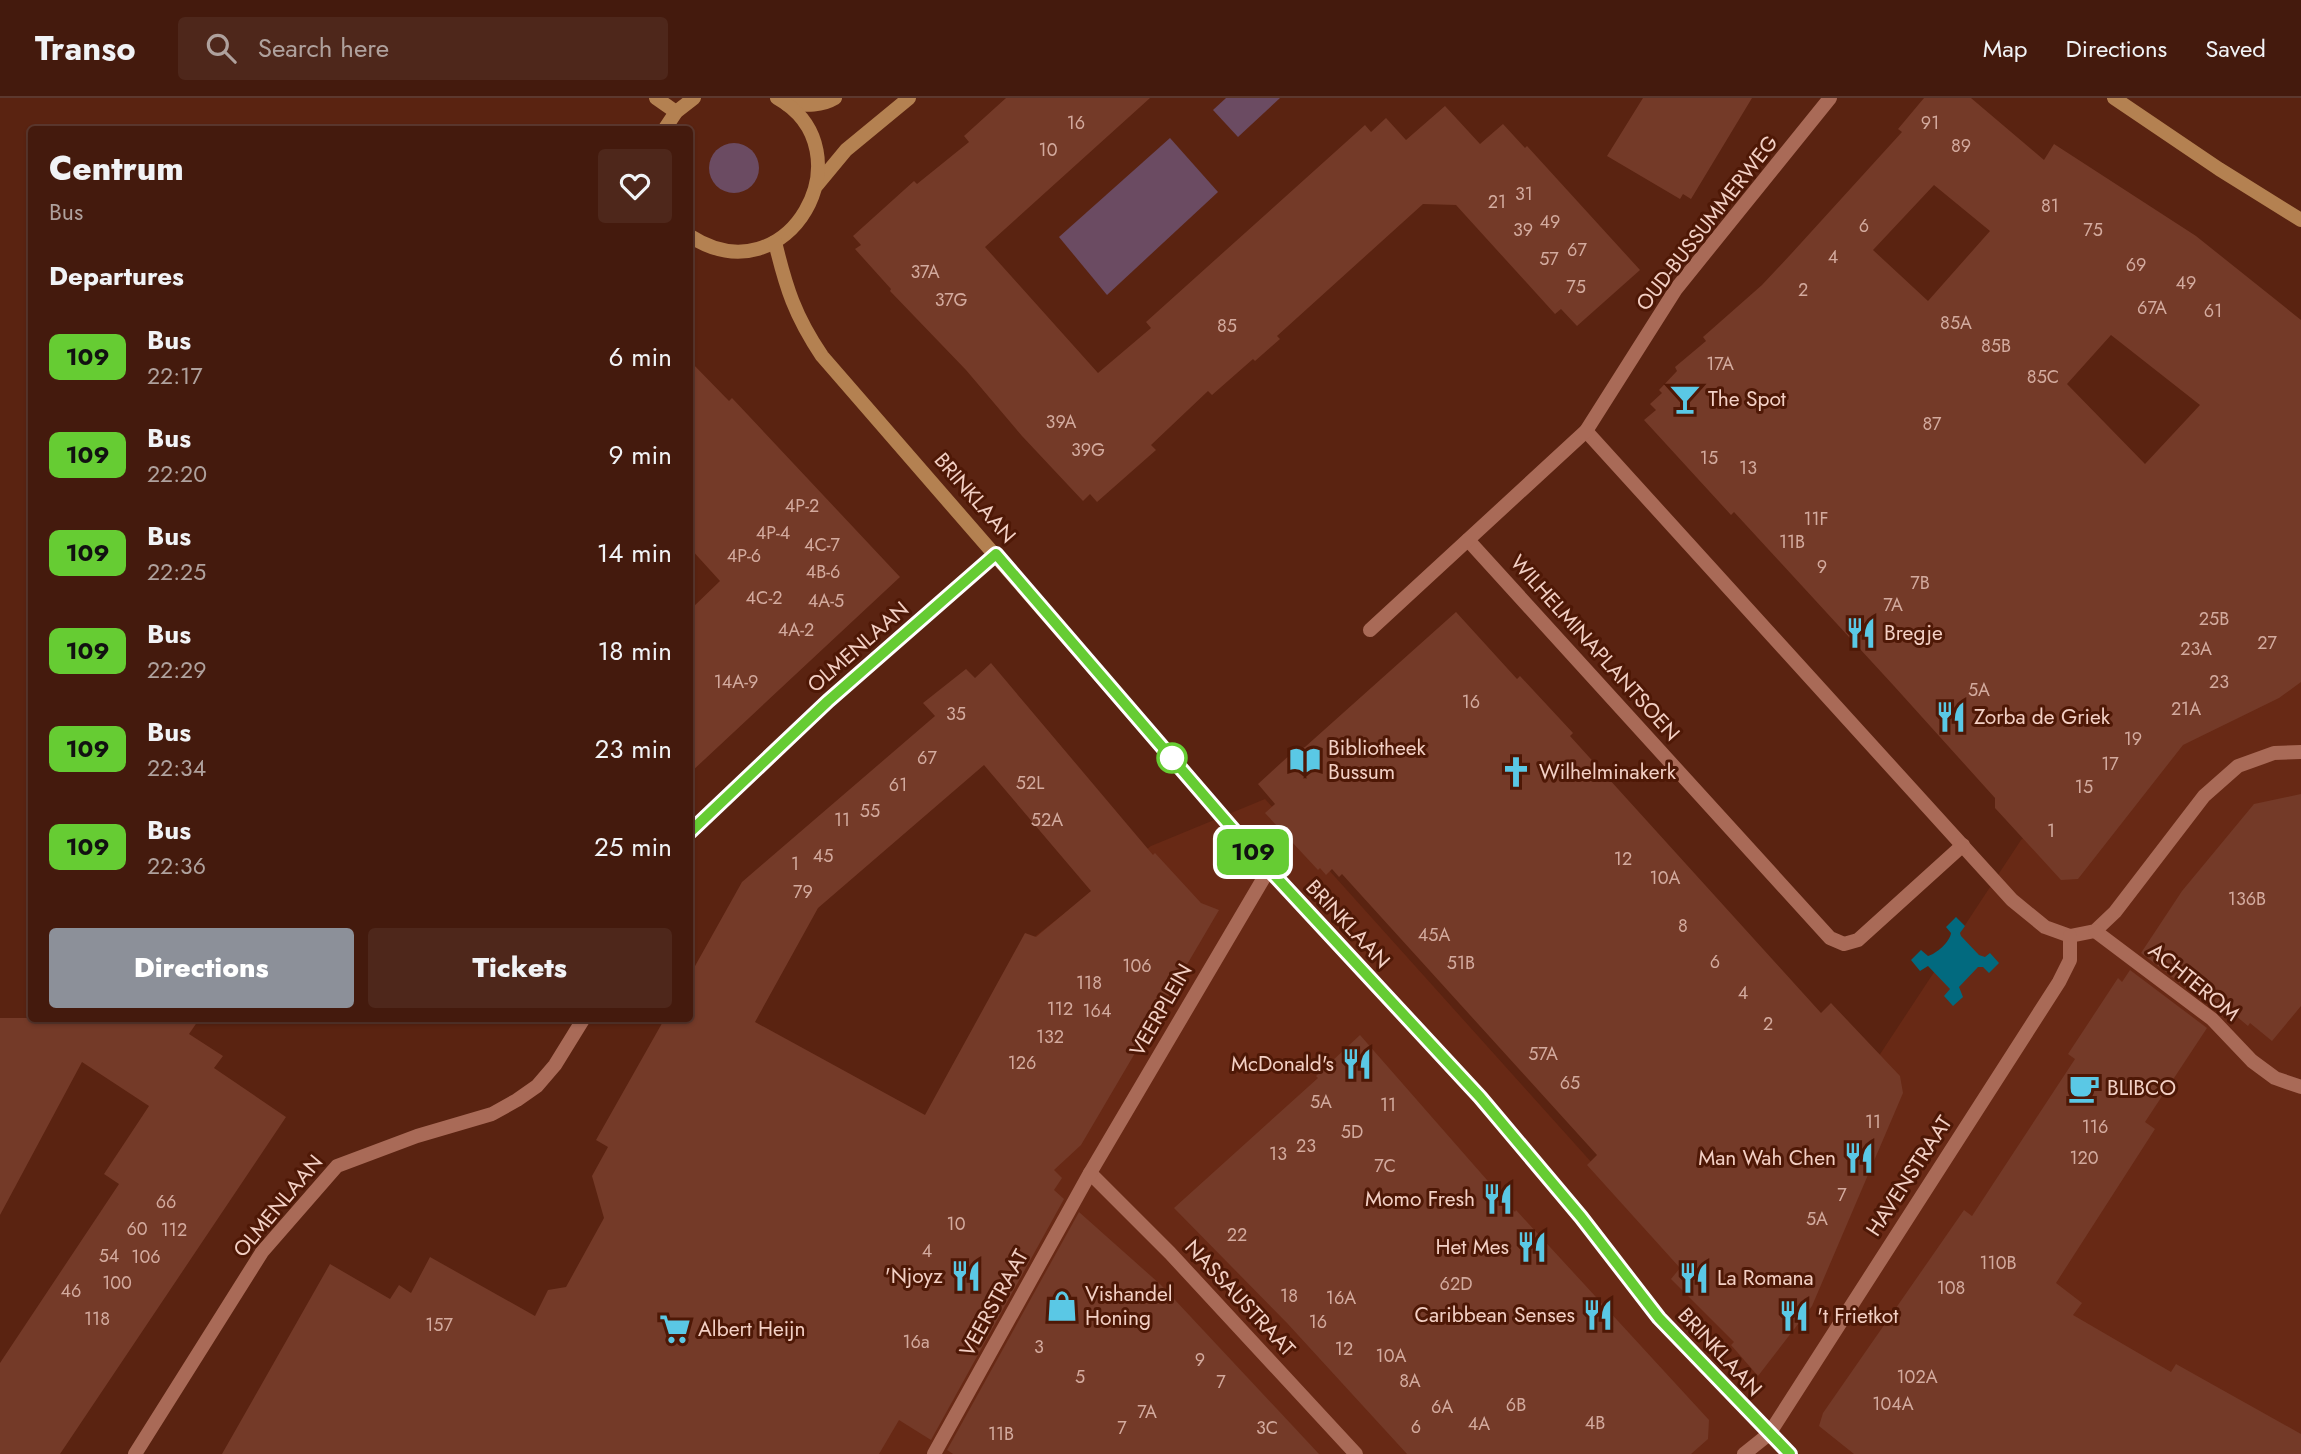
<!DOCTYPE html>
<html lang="en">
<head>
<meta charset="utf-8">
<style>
	:root { --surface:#441a0d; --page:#4e271b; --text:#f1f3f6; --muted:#afa19d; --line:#5c382e; --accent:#8c9099 }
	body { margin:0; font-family:Jost,sans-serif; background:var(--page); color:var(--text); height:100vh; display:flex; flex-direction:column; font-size:26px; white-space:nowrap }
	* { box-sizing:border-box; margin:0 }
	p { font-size:23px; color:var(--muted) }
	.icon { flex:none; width:38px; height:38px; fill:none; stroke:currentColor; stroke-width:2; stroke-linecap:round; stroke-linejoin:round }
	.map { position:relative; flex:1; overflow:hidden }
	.details { position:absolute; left:28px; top:28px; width:665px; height:896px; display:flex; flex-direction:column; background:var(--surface); border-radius:7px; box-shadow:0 2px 5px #0004,0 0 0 2px var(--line) }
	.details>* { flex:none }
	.badge { padding:0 14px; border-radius:10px; font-size:24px; line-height:46px }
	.map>.badge { position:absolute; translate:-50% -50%; box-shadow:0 0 0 4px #fff }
	h2 { padding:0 21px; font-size:26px; line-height:63px }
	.round { display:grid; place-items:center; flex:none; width:74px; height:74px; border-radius:7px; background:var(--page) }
	.headline { display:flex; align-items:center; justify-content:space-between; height:119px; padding:0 21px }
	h1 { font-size:33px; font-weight:800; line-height:52px }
	.button { display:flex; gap:14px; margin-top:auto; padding:14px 21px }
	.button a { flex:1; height:80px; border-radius:7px; background:var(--accent); color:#fff; font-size:28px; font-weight:800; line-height:80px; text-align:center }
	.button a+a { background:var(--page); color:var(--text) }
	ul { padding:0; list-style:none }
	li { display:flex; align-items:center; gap:21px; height:98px; padding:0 21px }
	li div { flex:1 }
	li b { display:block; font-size:26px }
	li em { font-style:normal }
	li .badge { min-width:77px; font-weight:700; text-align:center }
	header { display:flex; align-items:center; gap:42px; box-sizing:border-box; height:98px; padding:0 35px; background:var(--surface); border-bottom:2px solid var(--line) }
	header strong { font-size:33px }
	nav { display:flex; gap:38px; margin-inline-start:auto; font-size:24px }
	.search { width:490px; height:63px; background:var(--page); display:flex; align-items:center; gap:18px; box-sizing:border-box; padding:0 24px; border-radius:7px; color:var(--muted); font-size:26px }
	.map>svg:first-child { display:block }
	.built { fill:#682915 }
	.green { fill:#6b4b62 }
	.water { fill:#026a7f }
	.building { fill:#743a28; fill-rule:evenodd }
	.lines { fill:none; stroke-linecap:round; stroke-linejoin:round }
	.street { stroke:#a96a57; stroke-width:14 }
	.secondary { stroke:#b48151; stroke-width:14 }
	.line-casing { stroke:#fff; stroke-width:16 }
	.line { stroke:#6c3; stroke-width:10 }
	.stop-dot { fill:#fff; stroke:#6c3; stroke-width:3.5 }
	.labels { text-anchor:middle; stroke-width:6; stroke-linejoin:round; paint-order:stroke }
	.number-label { font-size:18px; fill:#d3aa9e }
	.street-label { font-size:21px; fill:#f3d0c5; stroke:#4e1806 }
	.poi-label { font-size:21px; fill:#f3d0c5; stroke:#4e1806; text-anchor:start }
</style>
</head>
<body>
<header>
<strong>Transo</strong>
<div class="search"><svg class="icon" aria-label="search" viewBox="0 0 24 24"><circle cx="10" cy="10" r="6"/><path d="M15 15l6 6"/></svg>Search here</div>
<nav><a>Map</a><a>Directions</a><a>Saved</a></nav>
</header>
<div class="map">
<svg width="2301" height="1356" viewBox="0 0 2301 1356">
	<rect width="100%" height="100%" fill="#5a2311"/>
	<!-- built -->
	<path class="built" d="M2301,502v854h-1779l408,-333 103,-183 118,-92 114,-47 452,503 304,-462 265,-214z"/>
	<!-- green -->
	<g class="green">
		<path d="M1226,0h54l-42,39 -25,-27z"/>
		<path d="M1170,40l48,54 -111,103 -48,-58z"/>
		<circle cx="734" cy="70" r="25"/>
	</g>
	<!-- water -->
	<path class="water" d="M1956,819l9,9 -5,7 1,3 18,19 6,2 5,-4 9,10 -10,10 -6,-6h-5l-19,20 4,10 -10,9 -9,-10 6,-7 -22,-23 -8,5 -9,-11 10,-10 7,6c8,-2 22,-14 23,-23l-5,-6z"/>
	<!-- building -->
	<g class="building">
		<path d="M1006,0h144l-165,149 113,126 53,-45 -5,-6 219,-197 6,7 15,-14 20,22 39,-34 35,38 23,-20 22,24 2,-2 113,124 -63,56 -16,-17 -6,5 -99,-109 -33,-1 -146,132 3,3 -25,22 -2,-2 -41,36 -4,-4 -57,54 5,5 -59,52 -7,-8 -7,7 -61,-65 -56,-66 -76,-79 1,-2 -36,-40 6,-4 -8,-9 61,-55 3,3 52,-42 -5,-6z"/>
		<path d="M1643,0h109l-61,101 -8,-5 -3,5 -73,-43z"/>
		<path d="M1924,0h47l73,62 10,-16 142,92 105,84v362l-22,16 -96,47 -105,134 -17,1 -66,-72v-10l-101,-112 -160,-174 -3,3 -87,-95 12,-10 -6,-6 12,-11 -3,-3 18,-19 -2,-4 31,-26 -3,-4 59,-52 29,-31 111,-122 -4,-3zM1934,87l56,46 -62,70 -55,-51zM2111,237l89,70 -55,59 -78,-80z"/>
		<path d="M690,263l39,40 3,-3 168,179 -210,196v-163l30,-29 -30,-33z"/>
		<path d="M1456,514l61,67 3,-3 53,57 -3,3 251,277 10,-10 69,73 3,17 -91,213 -54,70 -27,-31 3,-3 -63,-63 9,-11 -93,-103 10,-10 -255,-281 -3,3 -7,-8 -6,6 -6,-7 -2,2 -53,-57 10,-9 -17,-20 35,-32 12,-5z"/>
		<path d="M991,565l162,192 2,-2 46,50 18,7 -138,235 -27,25 8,8 -8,12 10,9 -133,241 -32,-20 -20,34h-657l108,-190 60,35 9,-14 12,8 19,-36 105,59 13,-26 18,-3 38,-69 -12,-42 16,-29 -12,-7 69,-122h25v-43l52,-93 193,-166 -12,-13 43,-34 9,9zM984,667l107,126 -55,46 -11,-4 -100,182 -170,-93 63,-114z"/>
		<path d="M2301,696v212l-29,35 -22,-18 -2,3 -25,-21 -5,7 -77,-59 41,-62 72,-87z"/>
		<path d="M2130,872l77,58 -62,94 10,7 -99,154 26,20 -9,12 98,57 5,-8 125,70v20h-447l-35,-28 4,-13 141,-203 8,6 103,-157 -7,-5 50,-76 4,4z"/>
		<path d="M0,920h200l-11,16 34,22 -9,12 72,49 -226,337h-60v-91l119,-179 -15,-10 45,-68 -67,-44 -82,153z"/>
		<path d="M1360,937l155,177 1,-2 193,210 -1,19 -17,15h-284l-120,-131 -113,-115 144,-130 -2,-2z"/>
		<path d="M1079,1114l82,73 158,169h-366l-6,-4z"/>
	</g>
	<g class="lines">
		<!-- street -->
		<g class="street">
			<path d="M1586,333l426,469 33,27 25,9 25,-5 20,-19 89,-116 34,-30 36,-13 27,-1"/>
			<path d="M1468,442l362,398 14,6 14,-4 105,-95"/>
			<path d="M1370,532l216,-199 90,-142 154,-191"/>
			<path d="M690,734l138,-131 168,-147"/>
			<path d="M2095,833l117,88 40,42 23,17 26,9"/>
			<path d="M1090,1075l80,80 186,201"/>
			<path d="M135,1356l127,-202 75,-86 80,-30 75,-22 25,-14 20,-14 18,-21 29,-47"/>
			<path d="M934,1356l156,-281 179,-304"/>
			<path d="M1744,1356l25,-20 290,-452 11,-22v-24"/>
		</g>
		<!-- secondary -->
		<g class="secondary">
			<path d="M656,0l20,14"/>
			<path d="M2114,0l105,71 82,51"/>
			<path d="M787,6c17,1 33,3 48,-6"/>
			<path d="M664,32l12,-18 18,-14"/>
			<path d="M817,87l29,-35 63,-52"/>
			<path d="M690,138c99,64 180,-86 87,-138"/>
			<path d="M775,144c11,46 20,74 47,114l429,494 229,247 101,120 78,101 131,136"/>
		</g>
	</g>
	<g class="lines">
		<defs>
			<path id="line" d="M690,734l138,-131 168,-147 255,296 229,247 101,120 78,101 131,136"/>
		</defs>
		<!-- line casing -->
		<use href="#line" class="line-casing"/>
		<!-- line -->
		<use href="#line" class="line"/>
	</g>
	<!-- icons -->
	<defs>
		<symbol id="bar-bare" viewBox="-9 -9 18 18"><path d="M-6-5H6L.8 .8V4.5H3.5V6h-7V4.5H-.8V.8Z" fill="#5ac8e5" stroke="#4e1806" stroke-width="2.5" paint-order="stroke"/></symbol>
		<symbol id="restaurant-bare" viewBox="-9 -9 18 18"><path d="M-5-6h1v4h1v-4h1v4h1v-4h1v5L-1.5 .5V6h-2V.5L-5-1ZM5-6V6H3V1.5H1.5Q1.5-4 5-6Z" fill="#5ac8e5" stroke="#4e1806" stroke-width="2.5" paint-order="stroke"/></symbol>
		<symbol id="library-bare" viewBox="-9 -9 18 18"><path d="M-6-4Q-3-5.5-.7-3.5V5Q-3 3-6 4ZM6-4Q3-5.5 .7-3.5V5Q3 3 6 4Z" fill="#5ac8e5" stroke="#4e1806" stroke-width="2.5" paint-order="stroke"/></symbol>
		<symbol id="church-bare" viewBox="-9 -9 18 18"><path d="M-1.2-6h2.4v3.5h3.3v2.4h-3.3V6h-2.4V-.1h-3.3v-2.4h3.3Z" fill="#5ac8e5" stroke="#4e1806" stroke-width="2.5" paint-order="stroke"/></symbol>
		<symbol id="cafe-bare" viewBox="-9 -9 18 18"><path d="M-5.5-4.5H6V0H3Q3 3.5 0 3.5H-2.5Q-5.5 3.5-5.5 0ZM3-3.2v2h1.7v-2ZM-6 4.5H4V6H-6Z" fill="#5ac8e5" stroke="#4e1806" stroke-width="2.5" paint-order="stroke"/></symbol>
		<symbol id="shop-bare" viewBox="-9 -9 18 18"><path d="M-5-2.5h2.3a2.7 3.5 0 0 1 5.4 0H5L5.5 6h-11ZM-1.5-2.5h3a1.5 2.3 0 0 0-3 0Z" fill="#5ac8e5" stroke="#4e1806" stroke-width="2.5" paint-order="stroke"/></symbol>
		<symbol id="supermarket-bare" viewBox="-9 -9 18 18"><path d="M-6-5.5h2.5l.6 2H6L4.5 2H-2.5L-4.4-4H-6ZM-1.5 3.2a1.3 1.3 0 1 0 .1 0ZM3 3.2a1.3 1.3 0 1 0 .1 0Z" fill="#5ac8e5" stroke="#4e1806" stroke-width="2.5" paint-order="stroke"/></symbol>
	</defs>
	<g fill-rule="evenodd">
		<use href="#bar-bare" x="1663" y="279" width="44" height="44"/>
		<use href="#restaurant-bare" x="1839" y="513" width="44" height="44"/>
		<use href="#restaurant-bare" x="1929" y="597" width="44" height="44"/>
		<use href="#library-bare" x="1283" y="640" width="44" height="44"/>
		<use href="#church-bare" x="1494" y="652" width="44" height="44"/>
		<use href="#restaurant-bare" x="1335" y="944" width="44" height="44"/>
		<use href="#cafe-bare" x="2062" y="968" width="44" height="44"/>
		<use href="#restaurant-bare" x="1837" y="1038" width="44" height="44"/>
		<use href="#restaurant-bare" x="1476" y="1079" width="44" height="44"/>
		<use href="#restaurant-bare" x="1510" y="1127" width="44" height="44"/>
		<use href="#restaurant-bare" x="944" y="1156" width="44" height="44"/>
		<use href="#restaurant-bare" x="1672" y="1158" width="44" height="44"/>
		<use href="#shop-bare" x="1040" y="1186" width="44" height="44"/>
		<use href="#restaurant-bare" x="1576" y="1195" width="44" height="44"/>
		<use href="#restaurant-bare" x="1772" y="1196" width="44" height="44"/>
		<use href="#supermarket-bare" x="653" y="1209" width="44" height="44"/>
	</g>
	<!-- markers -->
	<circle class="stop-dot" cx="1172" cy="660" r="14"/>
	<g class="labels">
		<!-- number labels -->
		<g class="number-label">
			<text x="1076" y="31">16</text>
			<text x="1930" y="31">91</text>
			<text x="1961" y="54">89</text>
			<text x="1048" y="58">10</text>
			<text x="1524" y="102">31</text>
			<text x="1497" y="110">21</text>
			<text x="2050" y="114">81</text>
			<text x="1550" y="130">49</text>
			<text x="1864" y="134">6</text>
			<text x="1523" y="138">39</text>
			<text x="2093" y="138">75</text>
			<text x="1577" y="158">67</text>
			<text x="1833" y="165">4</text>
			<text x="1549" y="167">57</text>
			<text x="2136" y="173">69</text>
			<text x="925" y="180">37A</text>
			<text x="2186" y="191">49</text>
			<text x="1576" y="195">75</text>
			<text x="1803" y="198">2</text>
			<text x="951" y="208">37G</text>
			<text x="2152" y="216">67A</text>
			<text x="2213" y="219">61</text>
			<text x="1956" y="231">85A</text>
			<text x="1227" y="234">85</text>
			<text x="1996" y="254">85B</text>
			<text x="1720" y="272">17A</text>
			<text x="2043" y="285">85C</text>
			<text x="1061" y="330">39A</text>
			<text x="1932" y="332">87</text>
			<text x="1088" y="358">39G</text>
			<text x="1709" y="366">15</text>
			<text x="1748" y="376">13</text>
			<text x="802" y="414">4P-2</text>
			<text x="1816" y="427">11F</text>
			<text x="773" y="441">4P-4</text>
			<text x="1792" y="450">11B</text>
			<text x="822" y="453">4C-7</text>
			<text x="744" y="464">4P-6</text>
			<text x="1822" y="475">9</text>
			<text x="823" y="480">4B-6</text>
			<text x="1920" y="491">7B</text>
			<text x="764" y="506">4C-2</text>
			<text x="826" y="509">4A-5</text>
			<text x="1893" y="513">7A</text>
			<text x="2214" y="527">25B</text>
			<text x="796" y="538">4A-2</text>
			<text x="2267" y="551">27</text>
			<text x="2196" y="557">23A</text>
			<text x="736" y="590">14A-9</text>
			<text x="2219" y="590">23</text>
			<text x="1979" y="598">5A</text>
			<text x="1471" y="610">16</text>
			<text x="2186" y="617">21A</text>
			<text x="956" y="622">35</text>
			<text x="2133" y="647">19</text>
			<text x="927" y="666">67</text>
			<text x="2110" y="672">17</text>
			<text x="1030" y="691">52L</text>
			<text x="898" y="693">61</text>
			<text x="2084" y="695">15</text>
			<text x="870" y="719">55</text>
			<text x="842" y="728">11</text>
			<text x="1047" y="728">52A</text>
			<text x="2051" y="739">1</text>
			<text x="823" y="764">45</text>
			<text x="1623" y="767">12</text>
			<text x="795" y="772">1</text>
			<text x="1665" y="786">10A</text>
			<text x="803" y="800">79</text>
			<text x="2247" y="807">136B</text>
			<text x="1683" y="834">8</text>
			<text x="1434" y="843">45A</text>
			<text x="1715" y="870">6</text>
			<text x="1461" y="871">51B</text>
			<text x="1137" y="874">106</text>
			<text x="1089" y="891">118</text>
			<text x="1743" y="901">4</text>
			<text x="1060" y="917">112</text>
			<text x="1097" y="919">164</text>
			<text x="1768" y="932">2</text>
			<text x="1050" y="945">132</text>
			<text x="1543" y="962">57A</text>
			<text x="1022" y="971">126</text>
			<text x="1570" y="991">65</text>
			<text x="1321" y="1010">5A</text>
			<text x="1388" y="1013">11</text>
			<text x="1873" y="1030">11</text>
			<text x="2095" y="1035">116</text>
			<text x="1352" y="1040">5D</text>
			<text x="1306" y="1054">23</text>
			<text x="1278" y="1062">13</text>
			<text x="2084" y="1066">120</text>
			<text x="1385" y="1074">7C</text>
			<text x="1842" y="1103">7</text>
			<text x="166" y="1110">66</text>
			<text x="1817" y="1127">5A</text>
			<text x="956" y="1132">10</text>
			<text x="137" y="1137">60</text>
			<text x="174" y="1138">112</text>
			<text x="1237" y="1143">22</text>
			<text x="927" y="1159">4</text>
			<text x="109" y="1164">54</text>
			<text x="146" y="1165">106</text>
			<text x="1998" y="1171">110B</text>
			<text x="117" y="1191">100</text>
			<text x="1456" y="1192">62D</text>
			<text x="1951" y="1196">108</text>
			<text x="71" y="1199">46</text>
			<text x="1289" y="1204">18</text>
			<text x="1341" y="1206">16A</text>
			<text x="97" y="1227">118</text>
			<text x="1318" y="1230">16</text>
			<text x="439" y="1233">157</text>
			<text x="916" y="1250">16a</text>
			<text x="1039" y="1255">3</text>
			<text x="1344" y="1257">12</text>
			<text x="1391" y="1264">10A</text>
			<text x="1200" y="1268">9</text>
			<text x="1080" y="1285">5</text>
			<text x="1917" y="1285">102A</text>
			<text x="1410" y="1289">8A</text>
			<text x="1221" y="1290">7</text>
			<text x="1893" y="1312">104A</text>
			<text x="1516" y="1313">6B</text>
			<text x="1442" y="1315">6A</text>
			<text x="1147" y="1320">7A</text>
			<text x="1595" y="1331">4B</text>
			<text x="1479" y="1332">4A</text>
			<text x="1416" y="1335">6</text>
			<text x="1122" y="1336">7</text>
			<text x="1267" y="1336">3C</text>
			<text x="1001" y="1342">11B</text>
		</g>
		<!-- street labels -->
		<g class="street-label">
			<text transform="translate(1707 125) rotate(-52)" y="7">OUD-BUSSUMMERWEG</text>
			<text transform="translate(975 400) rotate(49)" y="7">BRINKLAAN</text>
			<text transform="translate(858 549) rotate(-41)" y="7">OLMENLAAN</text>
			<text transform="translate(1595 550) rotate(48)" y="7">WILHELMINAPLANTSOEN</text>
			<text transform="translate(1348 826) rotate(47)" y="7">BRINKLAAN</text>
			<text transform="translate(2194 884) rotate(39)" y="7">ACHTEROM</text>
			<text transform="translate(1161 912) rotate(-60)" y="7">VEERPLEIN</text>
			<text transform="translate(1909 1078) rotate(-57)" y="7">HAVENSTRAAT</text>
			<text transform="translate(278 1108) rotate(-50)" y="7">OLMENLAAN</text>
			<text transform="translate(1240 1200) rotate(47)" y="7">NASSAUSTRAAT</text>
			<text transform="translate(994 1205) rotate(-61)" y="7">VEERSTRAAT</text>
			<text transform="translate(1720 1254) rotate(47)" y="7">BRINKLAAN</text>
		</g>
		<!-- poi labels -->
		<g class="poi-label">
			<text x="1708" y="308">The Spot</text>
			<text x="1884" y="542">Bregje</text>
			<text x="1974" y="626">Zorba de Griek</text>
			<text x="1328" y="657">Bibliotheek<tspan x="1328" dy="24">Bussum</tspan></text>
			<text x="1539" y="681">Wilhelminakerk</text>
			<text x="1334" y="973" text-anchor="end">McDonald's</text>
			<text x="2107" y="997">BLIBCO</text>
			<text x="1836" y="1067" text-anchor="end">Man Wah Chen</text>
			<text x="1475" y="1108" text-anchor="end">Momo Fresh</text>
			<text x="1509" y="1156" text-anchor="end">Het Mes</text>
			<text x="943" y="1185" text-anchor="end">'Njoyz</text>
			<text x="1717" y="1187">La Romana</text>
			<text x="1085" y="1203">Vishandel<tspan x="1085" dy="24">Honing</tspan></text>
			<text x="1575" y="1224" text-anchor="end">Caribbean Senses</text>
			<text x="1817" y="1225">'t Frietkot</text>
			<text x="698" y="1238">Albert Heijn</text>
		</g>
	</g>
</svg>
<b class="badge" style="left:1253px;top:754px;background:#6c3;color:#111">109</b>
<section class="details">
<div class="headline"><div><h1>Centrum</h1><p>Bus</p></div><a class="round"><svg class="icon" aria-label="heart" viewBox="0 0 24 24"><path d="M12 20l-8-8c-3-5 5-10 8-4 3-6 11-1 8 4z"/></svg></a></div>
<h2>Departures</h2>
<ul>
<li><span class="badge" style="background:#6c3;color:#111">109</span><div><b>Bus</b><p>22:17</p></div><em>6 min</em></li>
<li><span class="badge" style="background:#6c3;color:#111">109</span><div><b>Bus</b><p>22:20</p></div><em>9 min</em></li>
<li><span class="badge" style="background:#6c3;color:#111">109</span><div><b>Bus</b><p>22:25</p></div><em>14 min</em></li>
<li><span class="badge" style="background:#6c3;color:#111">109</span><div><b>Bus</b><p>22:29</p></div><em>18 min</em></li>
<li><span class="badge" style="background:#6c3;color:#111">109</span><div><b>Bus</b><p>22:34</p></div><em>23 min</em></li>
<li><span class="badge" style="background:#6c3;color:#111">109</span><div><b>Bus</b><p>22:36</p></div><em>25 min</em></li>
</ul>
<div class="button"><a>Directions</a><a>Tickets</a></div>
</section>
</div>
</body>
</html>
